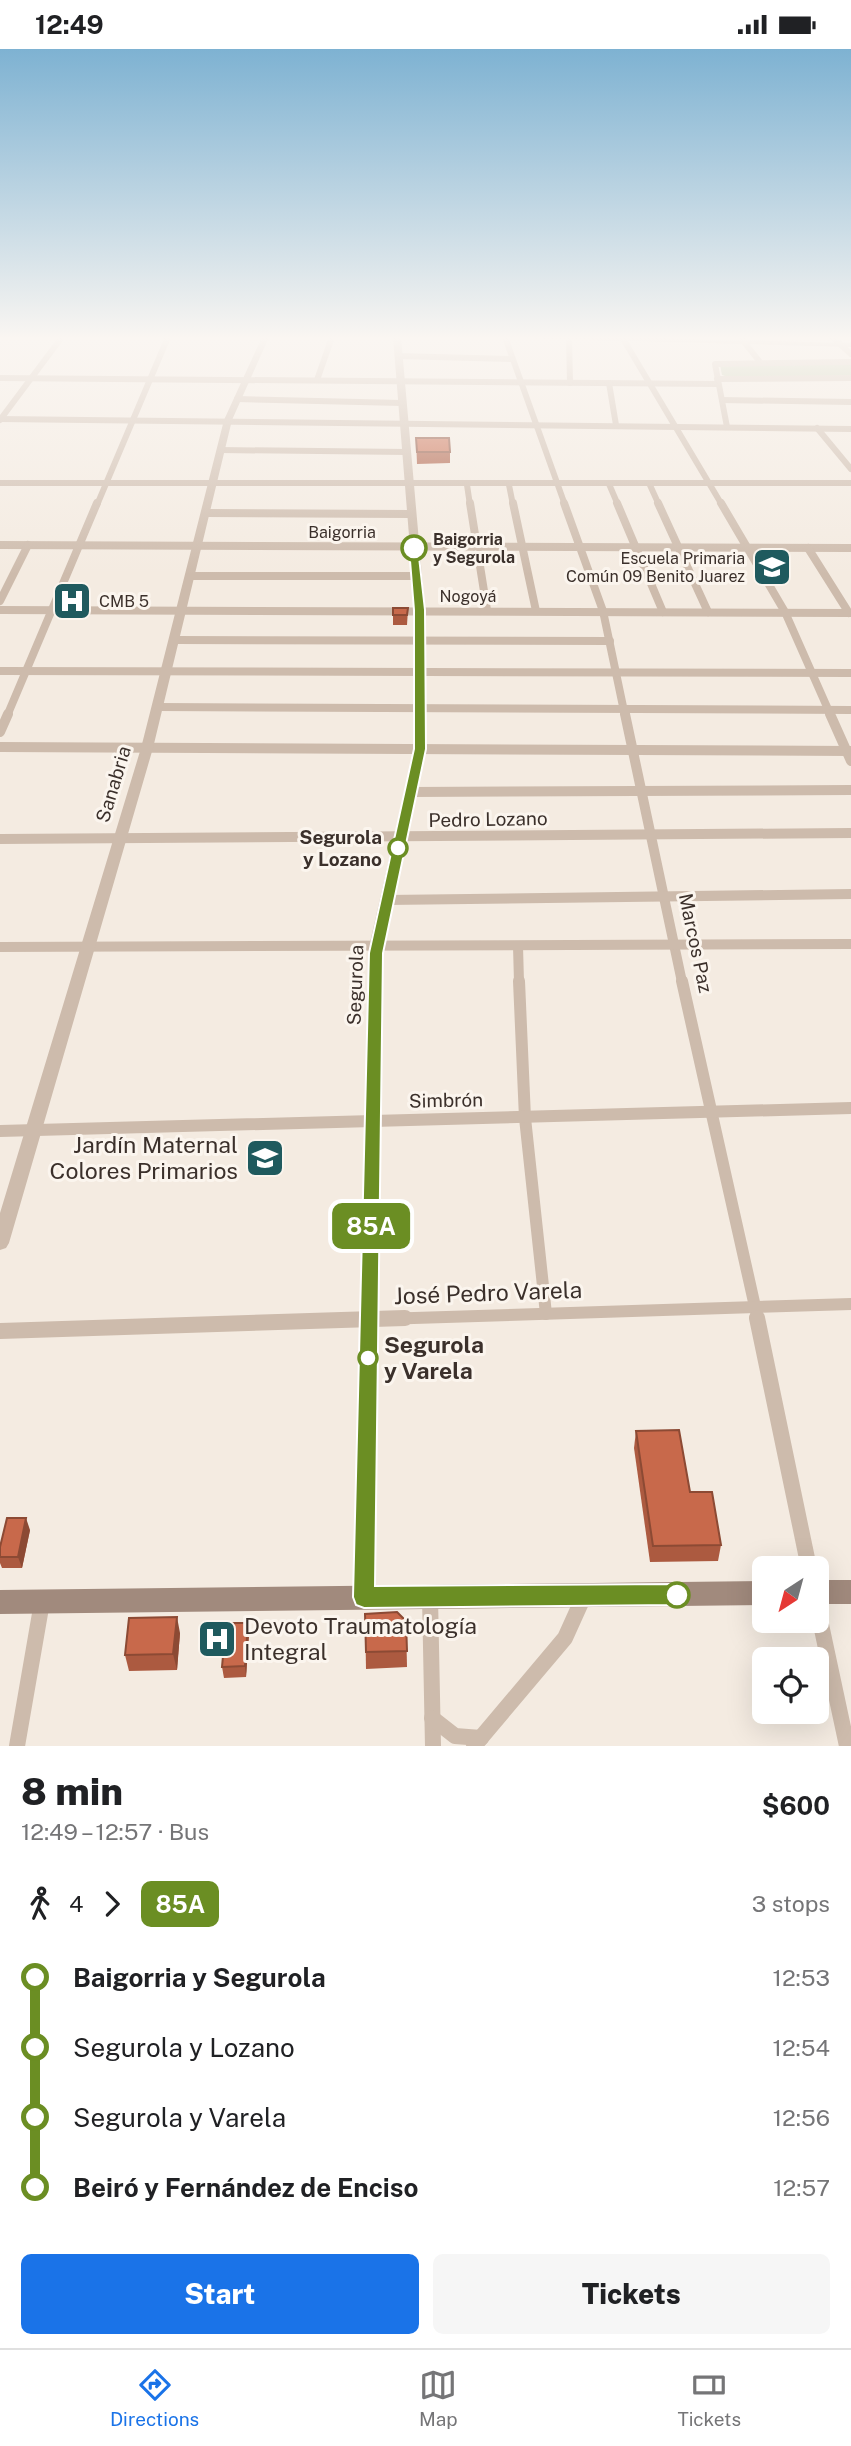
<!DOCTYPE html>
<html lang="en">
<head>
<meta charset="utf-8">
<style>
	:root { --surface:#fff; --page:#f6f6f6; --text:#202124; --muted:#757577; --line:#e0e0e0; --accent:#1a73e8 }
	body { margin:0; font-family:"Public Sans",sans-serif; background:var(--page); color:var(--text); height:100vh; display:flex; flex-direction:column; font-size:26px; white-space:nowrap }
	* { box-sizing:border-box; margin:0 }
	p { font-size:23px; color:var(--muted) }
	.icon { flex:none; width:38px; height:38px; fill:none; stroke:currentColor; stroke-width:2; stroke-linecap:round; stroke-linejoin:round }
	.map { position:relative; height:1697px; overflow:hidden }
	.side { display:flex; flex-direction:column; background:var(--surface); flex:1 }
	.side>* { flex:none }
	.badge { padding:0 14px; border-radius:10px; font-size:24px; line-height:46px }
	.needle { width:46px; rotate:216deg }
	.tools { position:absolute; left:752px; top:1507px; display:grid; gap:14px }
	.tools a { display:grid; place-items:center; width:77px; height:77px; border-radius:10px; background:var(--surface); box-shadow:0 7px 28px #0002; font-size:35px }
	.map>.badge { position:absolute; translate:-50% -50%; box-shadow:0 0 0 4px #fff }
	.legs { display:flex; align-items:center; gap:10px; height:77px; padding:0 21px; font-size:23px }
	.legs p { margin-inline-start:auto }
	.summary { display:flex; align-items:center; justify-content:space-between; height:119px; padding:0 21px }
	h1 { font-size:38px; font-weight:800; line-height:52px }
	.button { display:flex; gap:14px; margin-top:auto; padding:14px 21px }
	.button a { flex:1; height:80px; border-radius:10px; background:var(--accent); color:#fff; font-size:28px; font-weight:800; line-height:80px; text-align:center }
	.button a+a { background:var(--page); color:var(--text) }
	ul { padding:0 21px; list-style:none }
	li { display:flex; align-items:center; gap:24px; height:70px; font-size:26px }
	li i { display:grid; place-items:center; width:10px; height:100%; margin:0 9px; background:currentColor }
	li i::after { content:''; width:18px; height:18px; margin:-9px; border:5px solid; border-radius:50%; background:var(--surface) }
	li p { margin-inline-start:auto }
	li:first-child i { background:linear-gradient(#0000 50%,currentColor 0) }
	li:last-child i { background:linear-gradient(currentColor 50%,#0000 0) }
	.status { display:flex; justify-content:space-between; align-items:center; height:49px; padding:0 35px; background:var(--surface); direction:ltr }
	.status svg { height:19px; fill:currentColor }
	.tab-bar { display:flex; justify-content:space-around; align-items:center; height:98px; border-top:2px solid var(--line); background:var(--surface); font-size:19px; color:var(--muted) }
	.tab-bar a { display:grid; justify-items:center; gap:4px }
	.tab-bar .current { color:var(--accent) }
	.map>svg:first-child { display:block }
	.green { fill:#b8c4a0 }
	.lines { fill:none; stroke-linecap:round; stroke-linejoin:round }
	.minor-far4 { stroke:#cdbbac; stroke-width:6 }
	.minor-far3 { stroke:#cdbbac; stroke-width:8 }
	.minor-far2 { stroke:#cdbbac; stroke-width:10 }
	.minor-far1 { stroke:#cdbbac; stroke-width:12 }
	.minor { stroke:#cdbbac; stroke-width:16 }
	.tertiary { fill:#cdbbac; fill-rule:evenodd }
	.secondary { fill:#a18a7d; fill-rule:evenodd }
	.wall { fill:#ac5a40 }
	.shaded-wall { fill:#8c4a34 }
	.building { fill:#c8694b; stroke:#8c4a34; stroke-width:2 }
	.line-1 { fill:#6b8e23; stroke:#fff; stroke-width:2 }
	.stop-1-dot { fill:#fff; stroke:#6b8e23; stroke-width:3.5 }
	.labels { text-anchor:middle; stroke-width:6; stroke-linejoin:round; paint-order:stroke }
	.far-street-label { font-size:16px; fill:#3b302b; stroke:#fbf5ee }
	.far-stop-label { font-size:16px; font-weight:bold; fill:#3b302b; stroke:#fbf5ee; text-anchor:start }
	.far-poi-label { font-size:16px; fill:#3b302b; stroke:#fbf5ee; text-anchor:end }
	.street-label { font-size:19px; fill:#3b302b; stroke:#fbf5ee }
	.stop-label { font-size:19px; font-weight:bold; fill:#3b302b; stroke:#fbf5ee; text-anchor:end }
	.near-poi-label { font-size:23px; fill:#3b302b; stroke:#fbf5ee; text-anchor:end }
	.near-street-label { font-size:23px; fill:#3b302b; stroke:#fbf5ee }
	.near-stop-label { font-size:23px; font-weight:bold; fill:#3b302b; stroke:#fbf5ee; text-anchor:start }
</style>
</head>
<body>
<div class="status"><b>12:49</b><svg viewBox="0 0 49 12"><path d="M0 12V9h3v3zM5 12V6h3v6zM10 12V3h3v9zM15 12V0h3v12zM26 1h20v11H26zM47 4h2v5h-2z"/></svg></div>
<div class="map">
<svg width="851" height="1697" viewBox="0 0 851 1697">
	<rect width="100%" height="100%" fill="#f4ebe1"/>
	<!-- green -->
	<path class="green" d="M851,315v12h-126l-3,-1 -2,-10z"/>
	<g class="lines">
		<!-- minor-far4 -->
		<g class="minor-far4">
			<path d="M505,288l60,168"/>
			<path d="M569,288l1,46"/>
			<path d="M622,288l100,168"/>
			<path d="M740,288l20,25"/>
			<path d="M832,288l19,17"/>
			<path d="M398,307l114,3"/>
			<path d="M0,329l718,6"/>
			<path d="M717,330l134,-1"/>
			<path d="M317,331l15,-43"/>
			<path d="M609,334l7,42"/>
			<path d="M237,350l165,4"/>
			<path d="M722,351l129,2"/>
			<path d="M0,370l851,10"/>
			<path d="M0,371l62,-83"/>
			<path d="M727,378l-12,-63 136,-2"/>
			<path d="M817,379l34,41"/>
			<path d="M221,401l186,2"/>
			<path d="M0,434h851"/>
			<path d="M649,434l10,22"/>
			<path d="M609,435l9,21"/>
			<path d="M467,436l3,20"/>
			<path d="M509,436l4,20"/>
			<path d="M97,456l71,-168"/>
		</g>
		<!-- minor-far3 -->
		<g class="minor-far3">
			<path d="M470,454l17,107"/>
			<path d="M513,454l23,108"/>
			<path d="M564,454l39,108 22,105"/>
			<path d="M617,454l46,109"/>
			<path d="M658,454l50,109"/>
			<path d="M721,454l64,109 46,104"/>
			<path d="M206,464l205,1"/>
			<path d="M0,496l851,3"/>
			<path d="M808,499l41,65"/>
			<path d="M190,527h226"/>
			<path d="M0,552l28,-56"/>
			<path d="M0,561l851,3"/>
			<path d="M175,591l435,1"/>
			<path d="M0,622l851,2"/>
			<path d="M158,658l693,3"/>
			<path d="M7,667l90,-213"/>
		</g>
		<!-- minor-far2 -->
		<g class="minor-far2">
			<path d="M625,665l57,268"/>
			<path d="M830,665l21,47"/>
			<path d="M0,683l8,-18"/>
			<path d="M0,698l851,4"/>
			<path d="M411,743l440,-2"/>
			<path d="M0,790l851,-6"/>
			<path d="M387,851l464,-6"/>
			<path d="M518,897l1,36"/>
			<path d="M0,898l851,-3"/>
		</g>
		<!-- minor-far1 -->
		<g class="minor-far1">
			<path d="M519,932l6,137 21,196"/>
			<path d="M682,932l76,339"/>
			<path d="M0,1082l851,-23"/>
			<path d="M350,1271l501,-16"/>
		</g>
		<!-- minor -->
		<g class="minor">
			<path d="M757,1269l52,250"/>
			<path d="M0,1282l405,-13"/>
			<path d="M430,1548l3,149"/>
			<path d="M817,1557l30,140"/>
			<path d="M432,1669l23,18 26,2"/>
			<path d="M17,1697l25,-144"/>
			<path d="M474,1697l91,-108 19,-42"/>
		</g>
		<!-- tertiary -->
		<g class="tertiary">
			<path d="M262,288h7l-37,83 -79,328 -144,495 -3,5 -6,2v-37l141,-465 83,-328z"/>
			<path d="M393,288h8l24,273 1,139 -43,198 -8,650 -3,8 -8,3 -8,-3 -3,-8 16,-650 45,-198 1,-139z"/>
			<path d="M485,288h126l240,6v4z"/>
		</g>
		<!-- secondary -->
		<g class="secondary">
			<rect x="817" y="1531" width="34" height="24"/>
			<path d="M765,1532v24l-765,9v-24z"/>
		</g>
	</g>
	<!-- wall -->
	<g class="wall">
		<path d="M416,389l34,14v11l-33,1z"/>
		<path d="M393,559h15l-1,17h-14z"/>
		<path d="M636,1382l54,61 31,53 -3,16 -68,1 -16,-114z"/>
		<path d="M30,1481l-8,38h-20l-2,-5v-16z"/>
		<path d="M365,1565l41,7 1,46 -41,2z"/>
		<path d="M180,1584l-3,37 -48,1 -4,-16z"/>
		<path d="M249,1585l-3,43 -22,1 -2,-11z"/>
	</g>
	<!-- shaded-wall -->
	<g class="shaded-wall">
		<path d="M26,1469l4,12 -8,38 -4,-11z"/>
		<path d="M177,1568l3,16 -3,37 -4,-16z"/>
		<path d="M248,1574l1,11 -3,43 -1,-11z"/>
	</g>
	<!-- building -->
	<g class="building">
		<path d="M416,389h33l1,14h-33z"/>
		<path d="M393,559h15l-1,7h-14z"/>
		<path d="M679,1381l11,62h22l9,53 -68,1 -17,-115z"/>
		<path d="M7,1469h19l-8,39h-18v-10z"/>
		<path d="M397,1563l9,9 1,30 -41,1 -1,-38z"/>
		<path d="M177,1568l-4,37 -48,1 4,-37z"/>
		<path d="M226,1574h22l-3,43 -23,1z"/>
	</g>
	<!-- sky -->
	<linearGradient id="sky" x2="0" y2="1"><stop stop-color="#7eb2d2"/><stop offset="0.55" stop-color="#faf6f2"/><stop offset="1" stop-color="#faf6f2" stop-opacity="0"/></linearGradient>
	<rect width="851" height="526" fill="url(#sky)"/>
	<!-- line-1 -->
	<path class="line-1" d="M414,496l4,3 7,62 1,139 -43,204 -8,633 302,-2 7,3 3,8 -3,7 -7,3 -313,3 -8,-3 -3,-8 16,-644 45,-204v-139l-5,-62z"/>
	<!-- icons -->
	<defs>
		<symbol id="school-square" viewBox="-11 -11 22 22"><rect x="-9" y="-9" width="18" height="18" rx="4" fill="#1f5a5e" stroke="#fbf5ee"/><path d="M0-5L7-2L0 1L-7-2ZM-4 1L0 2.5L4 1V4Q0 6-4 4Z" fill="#fff"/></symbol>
		<symbol id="hospital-square" viewBox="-11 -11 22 22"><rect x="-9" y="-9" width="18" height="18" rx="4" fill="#1f5a5e" stroke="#fbf5ee"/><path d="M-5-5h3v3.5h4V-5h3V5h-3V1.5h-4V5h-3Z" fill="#fff"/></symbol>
	</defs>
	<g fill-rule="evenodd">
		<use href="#school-square" x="750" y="496" width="44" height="44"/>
		<use href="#hospital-square" x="50" y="530" width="44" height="44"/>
		<use href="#school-square" x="243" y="1087" width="44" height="44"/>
		<use href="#hospital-square" x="195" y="1568" width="44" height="44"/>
	</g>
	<!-- markers -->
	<g class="stop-1-dot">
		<circle cx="414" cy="499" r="12"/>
		<circle cx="398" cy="799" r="9"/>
		<circle cx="368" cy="1309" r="9"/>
		<circle cx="677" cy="1546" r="12"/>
	</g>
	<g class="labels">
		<!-- far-street labels -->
		<g class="far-street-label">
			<text x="342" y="489">Baigorria</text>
			<text x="468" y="553">Nogoyá</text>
		</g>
		<!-- far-stop labels -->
		<g class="far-stop-label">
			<text x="433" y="496">Baigorria<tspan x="433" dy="18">y Segurola</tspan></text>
		</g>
		<!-- far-poi labels -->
		<g class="far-poi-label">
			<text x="745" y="515">Escuela Primaria<tspan x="745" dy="18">Común 09 Benito Juarez</tspan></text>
			<text x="99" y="558" text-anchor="start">CMB 5</text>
		</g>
		<!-- street labels -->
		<g class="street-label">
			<text transform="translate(113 735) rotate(-73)" y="7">Sanabria</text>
			<text transform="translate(488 770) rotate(-1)" y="7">Pedro Lozano</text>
			<text transform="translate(696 894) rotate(78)" y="7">Marcos Paz</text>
			<text transform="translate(355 936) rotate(-88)" y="7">Segurola</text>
			<text transform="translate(446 1051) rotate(-1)" y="7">Simbrón</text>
		</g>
		<!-- stop labels -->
		<g class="stop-label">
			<text x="382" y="795">Segurola<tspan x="382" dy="22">y Lozano</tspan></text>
		</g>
		<!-- near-poi labels -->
		<g class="near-poi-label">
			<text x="238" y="1104">Jardín Maternal<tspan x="238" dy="26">Colores Primarios</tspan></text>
			<text x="244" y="1585" text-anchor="start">Devoto Traumatología<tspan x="244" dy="26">Integral</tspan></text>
		</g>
		<!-- near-street labels -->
		<g class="near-street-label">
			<text transform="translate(488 1244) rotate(-2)" y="8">José Pedro Varela</text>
		</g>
		<!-- near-stop labels -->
		<g class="near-stop-label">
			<text x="384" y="1304">Segurola<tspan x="384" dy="26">y Varela</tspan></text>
		</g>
	</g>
</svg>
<div class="tools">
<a><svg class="needle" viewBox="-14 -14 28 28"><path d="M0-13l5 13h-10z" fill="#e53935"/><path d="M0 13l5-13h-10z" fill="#757577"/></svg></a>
<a><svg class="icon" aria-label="locate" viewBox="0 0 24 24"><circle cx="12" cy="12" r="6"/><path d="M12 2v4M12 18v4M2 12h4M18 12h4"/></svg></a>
</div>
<b class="badge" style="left:371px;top:1177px;background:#6b8e23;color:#fff">85A</b>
</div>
<section class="side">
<div class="summary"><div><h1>8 min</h1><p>12:49 – 12:57 · Bus</p></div><b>$600</b></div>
<div class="legs"><svg class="icon" aria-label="walk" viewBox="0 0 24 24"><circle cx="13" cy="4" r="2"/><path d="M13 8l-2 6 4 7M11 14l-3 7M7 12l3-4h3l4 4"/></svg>4<svg class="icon" aria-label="forward" viewBox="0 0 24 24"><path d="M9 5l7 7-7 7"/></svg><b class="badge" style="background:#6b8e23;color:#fff">85A</b><p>3 stops</p></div>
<ul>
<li><i style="color:#6b8e23"></i><b>Baigorria y Segurola</b><p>12:53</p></li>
<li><i style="color:#6b8e23"></i><span>Segurola y Lozano</span><p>12:54</p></li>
<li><i style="color:#6b8e23"></i><span>Segurola y Varela</span><p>12:56</p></li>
<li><i style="color:#6b8e23"></i><b>Beiró y Fernández de Enciso</b><p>12:57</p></li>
</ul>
<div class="button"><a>Start</a><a>Tickets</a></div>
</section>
<nav class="tab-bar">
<a class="current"><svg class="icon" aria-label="directions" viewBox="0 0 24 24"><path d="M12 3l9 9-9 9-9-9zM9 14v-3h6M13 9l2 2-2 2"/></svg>Directions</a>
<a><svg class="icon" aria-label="map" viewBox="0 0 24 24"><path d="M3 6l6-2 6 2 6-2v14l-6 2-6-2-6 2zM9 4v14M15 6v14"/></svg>Map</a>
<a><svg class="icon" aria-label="tickets" viewBox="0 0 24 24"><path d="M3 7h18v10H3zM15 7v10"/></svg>Tickets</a>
</nav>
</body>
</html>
